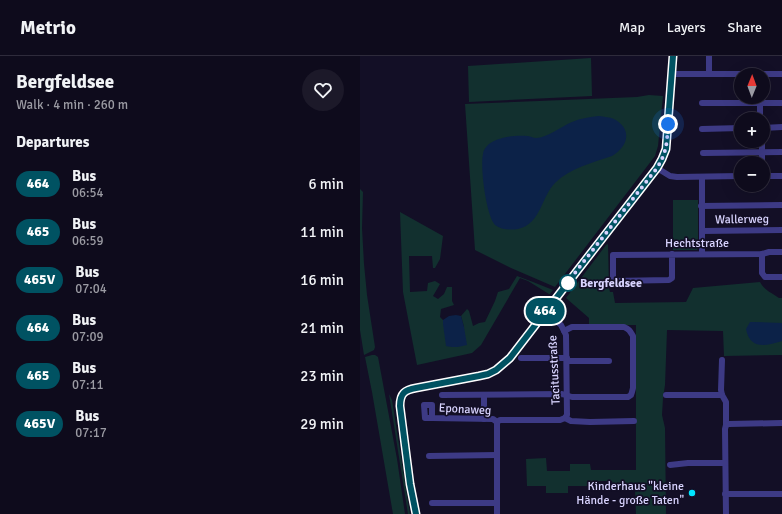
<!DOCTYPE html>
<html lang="en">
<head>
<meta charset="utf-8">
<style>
	:root { --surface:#0e0b1c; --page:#1c1929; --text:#f1f3f6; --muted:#9b9ba3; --line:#2e2b3b }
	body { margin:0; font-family:Signika,sans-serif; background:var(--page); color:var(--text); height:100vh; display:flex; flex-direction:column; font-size:15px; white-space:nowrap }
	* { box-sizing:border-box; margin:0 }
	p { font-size:13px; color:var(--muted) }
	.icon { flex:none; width:22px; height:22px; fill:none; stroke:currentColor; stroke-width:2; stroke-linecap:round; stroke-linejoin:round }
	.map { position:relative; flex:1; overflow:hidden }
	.side { display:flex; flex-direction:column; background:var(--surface); width:360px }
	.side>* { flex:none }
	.badge { padding:0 8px; border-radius:13px; font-size:14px; line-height:26px }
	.needle { width:26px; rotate:1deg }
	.fabs { position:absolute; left:374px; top:12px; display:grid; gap:8px }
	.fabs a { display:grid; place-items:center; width:36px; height:36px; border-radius:50%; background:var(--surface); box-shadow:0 4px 16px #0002,0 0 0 1px var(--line); font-size:20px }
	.you { position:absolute; width:20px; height:20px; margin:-10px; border:3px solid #fff; border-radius:50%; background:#1a73e8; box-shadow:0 0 0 6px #1a73e833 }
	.map>.badge { position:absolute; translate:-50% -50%; box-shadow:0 0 0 2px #fff }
	h2 { padding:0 16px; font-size:15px; line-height:36px }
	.round { display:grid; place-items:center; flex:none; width:42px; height:42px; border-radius:21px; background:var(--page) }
	.headline { display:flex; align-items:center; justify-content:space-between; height:68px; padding:0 16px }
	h1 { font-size:19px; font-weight:700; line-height:30px }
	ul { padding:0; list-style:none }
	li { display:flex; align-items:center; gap:12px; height:48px; padding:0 16px }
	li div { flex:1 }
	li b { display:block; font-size:15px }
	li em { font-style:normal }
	li .badge { min-width:44px; font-weight:700; text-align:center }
	header { display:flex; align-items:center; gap:24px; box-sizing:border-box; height:56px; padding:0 20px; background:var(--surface); border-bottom:1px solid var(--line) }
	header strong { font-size:19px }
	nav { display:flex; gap:22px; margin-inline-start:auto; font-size:14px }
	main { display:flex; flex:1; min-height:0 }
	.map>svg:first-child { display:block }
	.green { fill:#12302f }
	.water { fill:#0c2248 }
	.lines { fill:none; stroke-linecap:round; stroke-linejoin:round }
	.minor { stroke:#3d3a85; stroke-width:6 }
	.line-casing { stroke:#fff; stroke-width:9 }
	.line { stroke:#005262; stroke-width:6 }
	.walk { stroke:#d9d4ff; stroke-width:4; stroke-dasharray:0 7.2 }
	.stop-dot { fill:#fff; stroke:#005262; stroke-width:2 }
	.poi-dot { fill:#00e5ff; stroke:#130f26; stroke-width:1.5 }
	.labels { text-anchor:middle; stroke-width:3.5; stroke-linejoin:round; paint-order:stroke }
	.street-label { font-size:12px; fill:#d9d4ff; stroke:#130f26 }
	.stop-label { font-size:12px; font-weight:bold; fill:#d9d4ff; stroke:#130f26; text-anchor:start }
	.poi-label { font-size:12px; fill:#d9d4ff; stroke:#130f26; text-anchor:end }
</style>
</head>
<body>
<header>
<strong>Metrio</strong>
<nav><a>Map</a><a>Layers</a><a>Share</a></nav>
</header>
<main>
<section class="side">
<div class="headline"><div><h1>Bergfeldsee</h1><p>Walk · 4 min · 260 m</p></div><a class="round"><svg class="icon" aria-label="heart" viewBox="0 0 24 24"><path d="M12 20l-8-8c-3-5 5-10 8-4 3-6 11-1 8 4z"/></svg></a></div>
<h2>Departures</h2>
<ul>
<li><span class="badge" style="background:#005262;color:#fff">464</span><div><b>Bus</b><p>06:54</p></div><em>6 min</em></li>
<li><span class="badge" style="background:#005262;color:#fff">465</span><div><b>Bus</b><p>06:59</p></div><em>11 min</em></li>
<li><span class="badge" style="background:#005262;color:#fff">465V</span><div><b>Bus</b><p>07:04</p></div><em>16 min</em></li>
<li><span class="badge" style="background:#005262;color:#fff">464</span><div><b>Bus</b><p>07:09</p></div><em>21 min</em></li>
<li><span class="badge" style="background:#005262;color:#fff">465</span><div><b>Bus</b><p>07:11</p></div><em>23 min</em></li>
<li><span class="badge" style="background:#005262;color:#fff">465V</span><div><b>Bus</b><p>07:17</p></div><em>29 min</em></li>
</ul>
</section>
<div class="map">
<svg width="422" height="458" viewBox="0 0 422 458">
	<rect width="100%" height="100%" fill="#130f26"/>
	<!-- green -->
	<g class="green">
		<path d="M231,2l1,38 -123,6 -1,-36z"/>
		<path d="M289,39l14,1 -5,50 -3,10 -100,131 -44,-19 -36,-18 -10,-146 172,-7z"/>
		<path d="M0,133l3,3 -1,36 2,36 3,31 8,52 -1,3 -10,5 -4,-25z"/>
		<path d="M313,144h25v48l-1,2h-24z"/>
		<path d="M40,156l43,24 -3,23 -5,9h-2l-1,-12h-23l1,36 17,-1 1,-8 7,-2 5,3 -7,12 5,3 6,-5 3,-7h5v14l2,4 -13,4 -1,8 3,3v4l21,3 -3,-11 6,-7 2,2 4,15 6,-3 6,-1 10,-21 3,-9 11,-3 8,-13 16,6 20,8 -3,4h-1l-21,-13 -8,-3 -39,67 -9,8 -55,12 -14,-73z"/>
		<path d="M248,188l1,44 1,4h3l2,11 71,-1 7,-14 67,-6c4,8 12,11 19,16h3v57l-58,1 -1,-25 -56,-1 -2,55 -2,13 -1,17 3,13 1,86h-30l-1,-25h-22l-1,-8h-14l-8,3 -1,2h-21v7h-22v-7h-19l-1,-27 20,-1 1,13h23v-7h20l1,6h45v-145h-47v-7l-23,-20 40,-53z"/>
		<path d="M12,299h3l3,2 19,102 8,55h-12l-21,-122 -7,-35z"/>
		<path d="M29,338l3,6 18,114h-2z"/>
	</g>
	<!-- water -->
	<g class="water">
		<path d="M239,60c5,1 11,1 15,3 19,10 14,28 -2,37 -20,7 -42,12 -57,27 -14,14 -14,41 -37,46 -7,1 -17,1 -23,-4 -9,-10 -15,-58 -12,-71 0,-3 2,-6 4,-8 8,-9 29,-11 40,-10 3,0 6,2 9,2 11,0 26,-12 36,-16 9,-4 18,-5 27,-6z"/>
		<path d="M96,259l5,1 3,11 3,18c-8,2 -13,3 -21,1l-3,-22v-4l6,-4z"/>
		<path d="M390,266h4l28,1v18c-16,5 -32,9 -36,-12z"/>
	</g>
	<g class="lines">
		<!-- minor -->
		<g class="minor">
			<path d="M349,0v18"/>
			<path d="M312,18h110"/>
			<path d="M400,41v22"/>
			<path d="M342,47h80"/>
			<path d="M403,72l19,-1"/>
			<path d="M342,73l39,-1"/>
			<path d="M402,85v22"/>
			<path d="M343,97l79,-1"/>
			<path d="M297,112l13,8 7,1 64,-1"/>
			<path d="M403,120h19"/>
			<path d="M342,121v77"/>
			<path d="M341,150l81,-1"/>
			<path d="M342,175l80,-1"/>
			<path d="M312,198v24l-3,2 -56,1v-26l149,-1 7,-2h13"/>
			<path d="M402,198v19l3,4h17"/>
			<path d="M161,302h46"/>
			<path d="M362,304l-1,30 1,5 4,7v23l-1,4 1,85"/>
			<path d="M207,305h42"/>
			<path d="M82,339l120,-1 10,3h56l3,-2 1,-3 1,-4v-52c-3,-5 -4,-7 -9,-9h-52l-8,4"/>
			<path d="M124,339v24"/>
			<path d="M306,339h56"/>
			<path d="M72,362h-7l-1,-13h8v13l61,1 4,3"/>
			<path d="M205,362l6,3 19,1 44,-1"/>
			<path d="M366,369l3,-1 53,-1"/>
			<path d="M69,400l68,-1"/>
			<path d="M310,409l18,-2h37"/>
			<path d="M365,438h57"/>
			<path d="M72,447h62l3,1"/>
			<path d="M56,458l-6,-30 -10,-78c0,-13 5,-16 16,-18l72,-14 8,-4 14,-12 39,-51 108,-139 5,-9 3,-10 8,-93"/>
			<path d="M137,458v-92l3,-2h60l5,-2 2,-3 -1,-80 -5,-10 -16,-13"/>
		</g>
	</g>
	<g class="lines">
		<defs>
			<path id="line" d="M56,458l-6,-30 -10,-78c0,-13 5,-16 16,-18l63,-12 9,-2 8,-4 14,-12 67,-87 80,-103 5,-9 4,-10 7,-93"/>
		</defs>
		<!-- line casing -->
		<use href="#line" class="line-casing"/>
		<!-- line -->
		<use href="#line" class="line"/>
		<!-- walk -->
		<path class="walk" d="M208,227h-1l90,-115c10,-16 10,-26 11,-44"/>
	</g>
	<!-- markers -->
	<circle class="stop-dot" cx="208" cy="227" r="8"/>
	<circle class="poi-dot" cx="332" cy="437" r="4"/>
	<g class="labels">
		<!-- street labels -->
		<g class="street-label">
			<text transform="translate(382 163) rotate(-1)" y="4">Wallerweg</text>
			<text x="337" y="191">Hechtstraße</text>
			<text transform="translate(194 314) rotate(-93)" y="4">Tacitusstraße</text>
			<text transform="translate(105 353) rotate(3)" y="4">Eponaweg</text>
		</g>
		<!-- stop labels -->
		<g class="stop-label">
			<text x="220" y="231">Bergfeldsee</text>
		</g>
		<!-- poi labels -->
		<g class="poi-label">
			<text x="324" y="434">Kinderhaus "kleine<tspan x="324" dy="14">Hände - große Taten"</tspan></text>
		</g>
	</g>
</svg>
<div class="fabs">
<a><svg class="needle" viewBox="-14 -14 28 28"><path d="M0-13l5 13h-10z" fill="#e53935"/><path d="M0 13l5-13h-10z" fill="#9b9ba3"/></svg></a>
<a>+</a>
<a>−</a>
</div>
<div class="you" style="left:308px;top:68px"></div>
<b class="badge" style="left:185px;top:255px;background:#005262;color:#fff">464</b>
</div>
</main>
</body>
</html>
